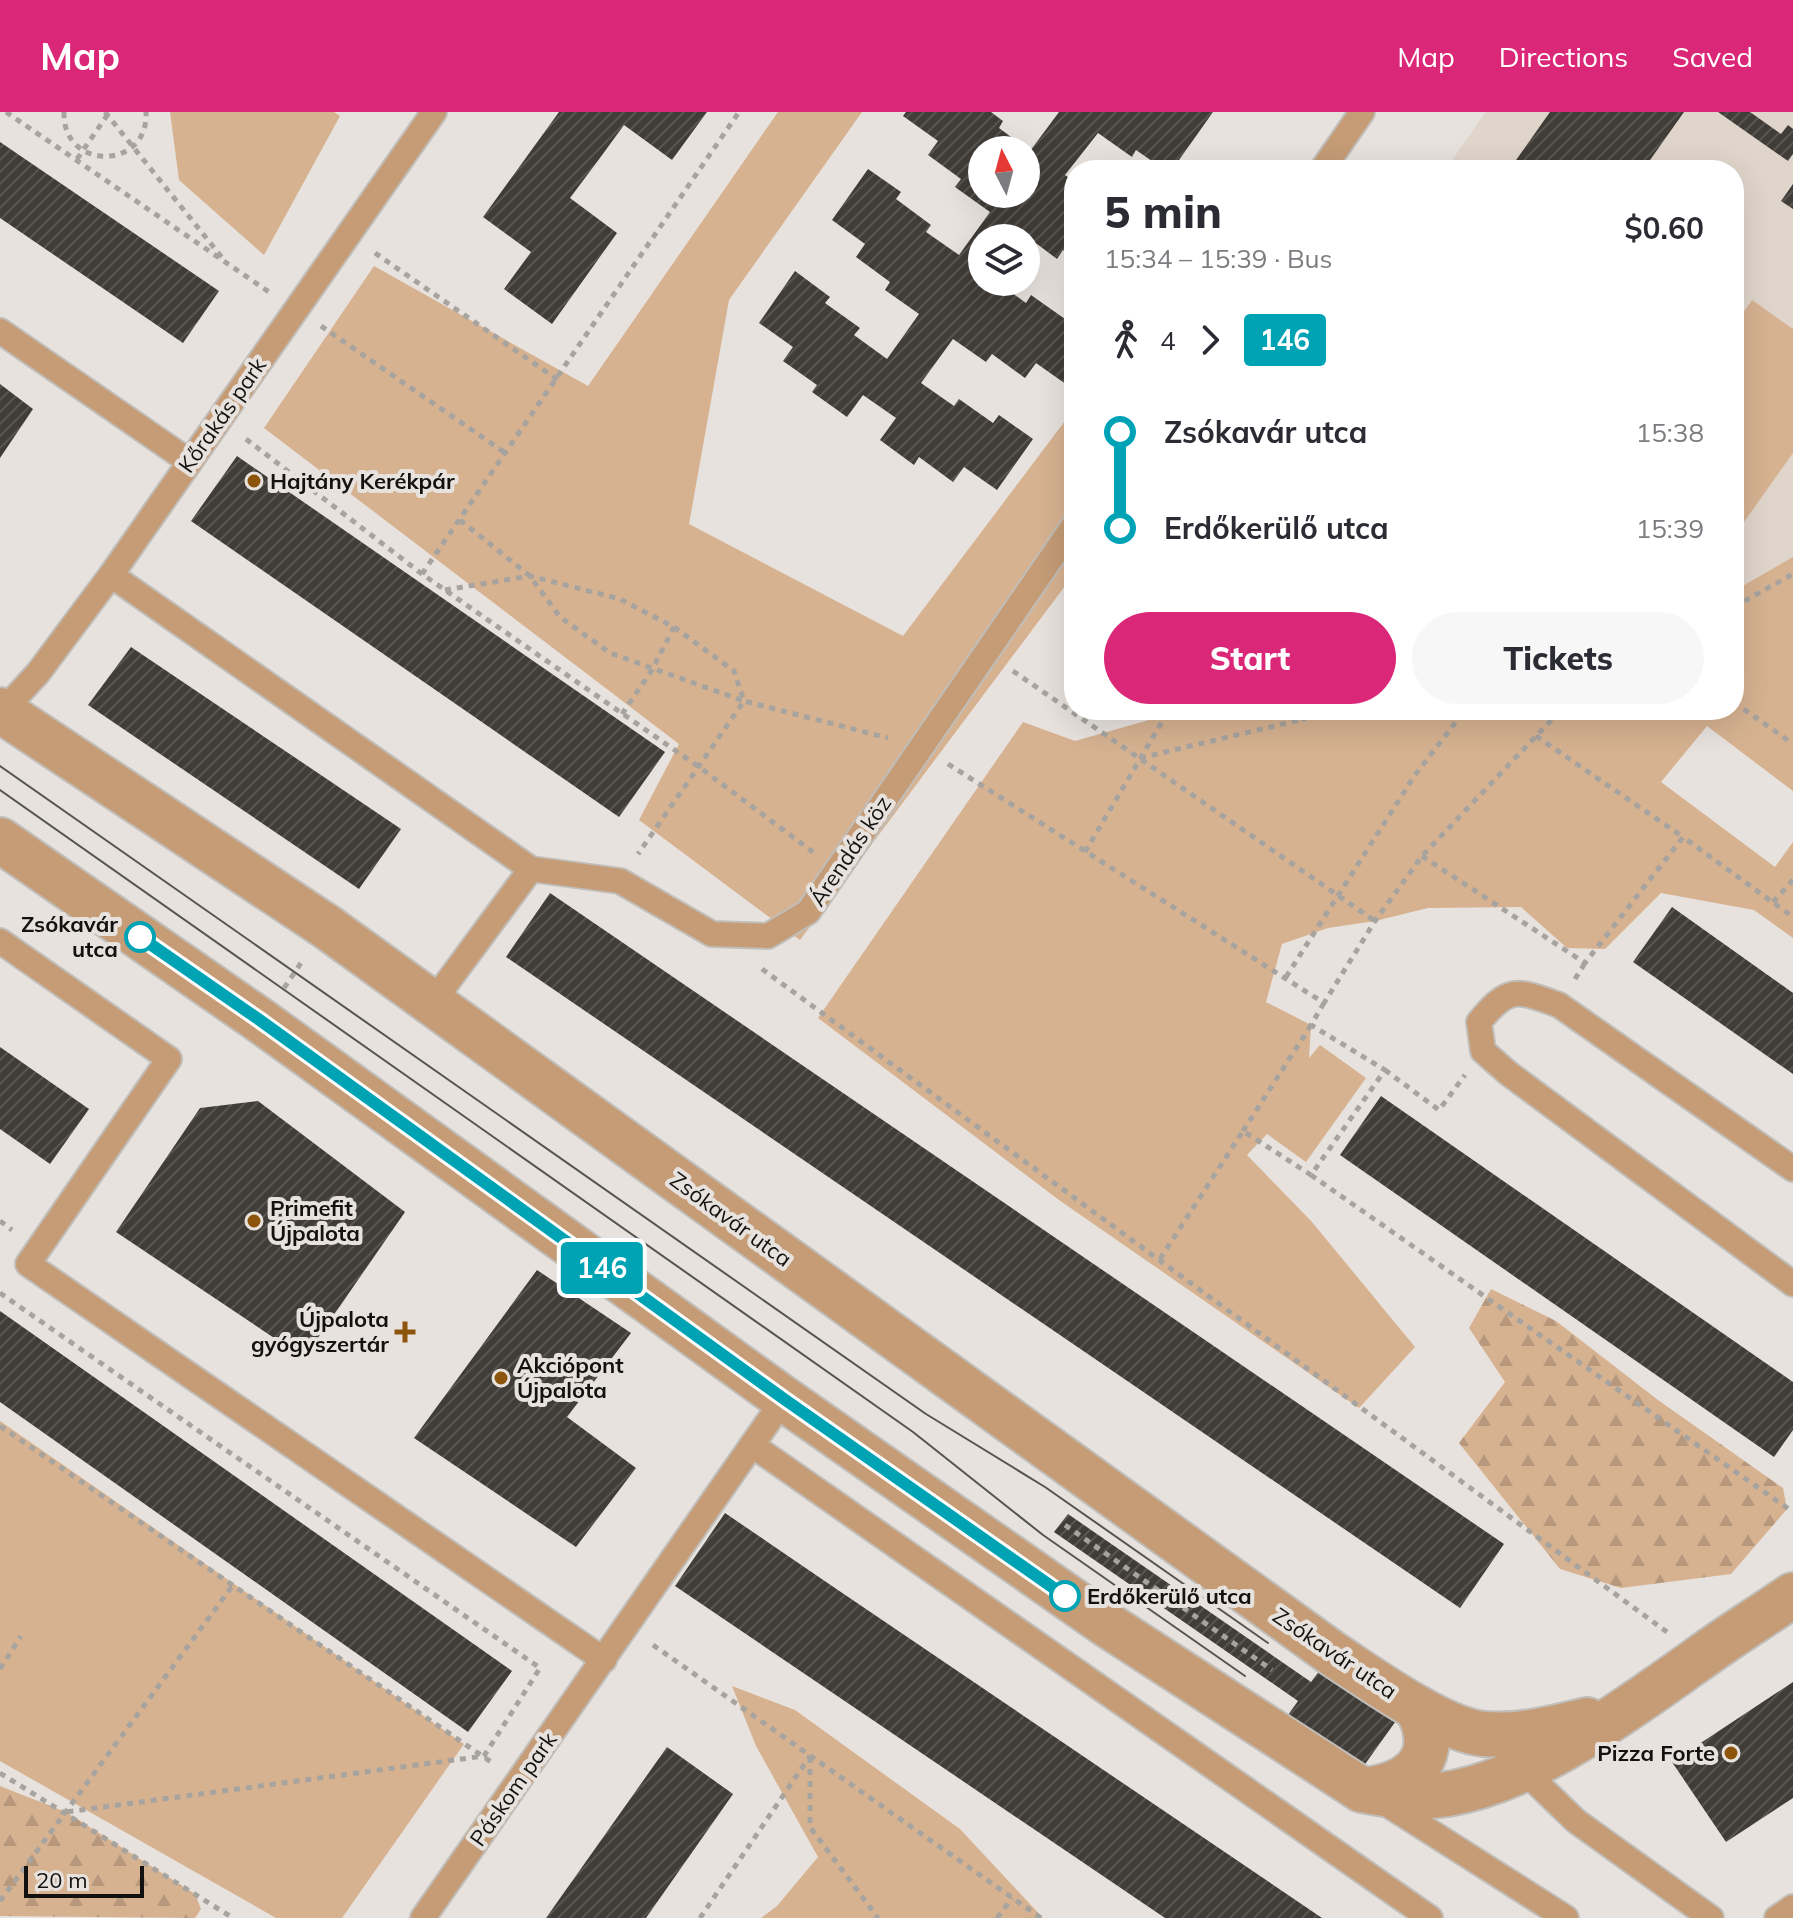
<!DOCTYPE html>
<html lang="en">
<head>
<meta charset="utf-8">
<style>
	:root { --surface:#fff; --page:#f7f7f7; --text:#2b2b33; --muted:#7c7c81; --accent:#db2777 }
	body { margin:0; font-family:Mulish,sans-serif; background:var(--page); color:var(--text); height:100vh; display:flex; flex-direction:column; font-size:30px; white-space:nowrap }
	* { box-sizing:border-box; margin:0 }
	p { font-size:26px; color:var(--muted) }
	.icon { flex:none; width:44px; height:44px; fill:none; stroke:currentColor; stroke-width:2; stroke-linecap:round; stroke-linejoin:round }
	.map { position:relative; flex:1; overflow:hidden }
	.panel { position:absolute; left:1064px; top:48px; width:680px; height:560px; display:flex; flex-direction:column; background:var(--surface); border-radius:32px; box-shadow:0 8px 32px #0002 }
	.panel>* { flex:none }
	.badge { padding:0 16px; border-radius:6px; font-size:28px; line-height:52px }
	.needle { width:52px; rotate:354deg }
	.buttons { position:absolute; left:968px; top:24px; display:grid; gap:16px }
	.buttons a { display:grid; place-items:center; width:72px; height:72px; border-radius:50%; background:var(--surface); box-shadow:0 8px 32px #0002; font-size:40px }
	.scale { position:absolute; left:24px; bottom:20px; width:120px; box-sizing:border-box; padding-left:8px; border:4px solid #131210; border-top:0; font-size:22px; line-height:28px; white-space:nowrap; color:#131210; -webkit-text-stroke:6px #e7e2dd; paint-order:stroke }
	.map>.badge { position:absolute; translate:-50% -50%; box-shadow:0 0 0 4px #fff }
	.legs { display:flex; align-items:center; gap:12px; height:88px; padding:0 40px; font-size:26px }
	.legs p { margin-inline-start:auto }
	.head { display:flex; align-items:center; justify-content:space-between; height:136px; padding:0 40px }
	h1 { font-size:44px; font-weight:800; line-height:60px }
	.primary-button { display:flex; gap:16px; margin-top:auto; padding:16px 40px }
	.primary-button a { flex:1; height:92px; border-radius:48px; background:var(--accent); color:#fff; font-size:32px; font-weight:800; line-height:92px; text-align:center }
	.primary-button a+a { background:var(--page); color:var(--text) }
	ul { padding:0 40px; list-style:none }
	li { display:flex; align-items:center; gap:28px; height:96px; font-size:30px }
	li i { display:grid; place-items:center; width:12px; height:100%; margin:0 10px; background:currentColor }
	li i::after { content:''; width:20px; height:20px; margin:-10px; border:6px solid; border-radius:50%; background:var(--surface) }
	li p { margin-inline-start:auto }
	li:first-child i { background:linear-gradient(#0000 50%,currentColor 0) }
	li:last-child i { background:linear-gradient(currentColor 50%,#0000 0) }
	header { display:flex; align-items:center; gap:48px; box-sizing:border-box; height:112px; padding:0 40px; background:var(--accent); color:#fff }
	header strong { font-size:38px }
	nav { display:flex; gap:44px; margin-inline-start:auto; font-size:28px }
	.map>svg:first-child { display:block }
	.built { fill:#e0d5cb }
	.green { fill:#d6b291 }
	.forest { fill:url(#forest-firs) }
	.building { fill:url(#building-hatch); fill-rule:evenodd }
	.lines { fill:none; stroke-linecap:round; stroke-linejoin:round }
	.service-casing { stroke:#c1bdb8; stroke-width:28 }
	.tertiary-casing { stroke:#c1bdb8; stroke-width:48 }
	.path { stroke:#a7a39f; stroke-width:5; stroke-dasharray:6 6; stroke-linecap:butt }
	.service { stroke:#c59c76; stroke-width:24 }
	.tertiary { stroke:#c59c76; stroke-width:44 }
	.tram { stroke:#565451; stroke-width:2 }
	.line-1-casing { stroke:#fff; stroke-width:18 }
	.line-1 { stroke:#00a3b4; stroke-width:12 }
	.poi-dot { fill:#8d540c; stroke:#e7e2dd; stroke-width:3 }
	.stop-1-dot { fill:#fff; stroke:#00a3b4; stroke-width:4 }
	.labels { text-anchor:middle; stroke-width:8; stroke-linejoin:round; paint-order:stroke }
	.street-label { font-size:22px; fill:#131210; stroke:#e7e2dd }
	.poi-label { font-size:22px; font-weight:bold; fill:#131210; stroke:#e7e2dd; text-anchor:start }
	.stop-label { font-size:22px; font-weight:bold; fill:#131210; stroke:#e7e2dd; text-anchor:end }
</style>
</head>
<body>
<header>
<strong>Map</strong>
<nav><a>Map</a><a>Directions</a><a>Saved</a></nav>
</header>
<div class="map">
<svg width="1793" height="1806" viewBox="0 0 1793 1806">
	<defs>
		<pattern id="forest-firs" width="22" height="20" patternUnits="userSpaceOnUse" patternTransform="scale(2)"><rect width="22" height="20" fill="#d6b291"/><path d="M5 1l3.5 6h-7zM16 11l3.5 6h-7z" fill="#b7987c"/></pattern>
		<pattern id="building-hatch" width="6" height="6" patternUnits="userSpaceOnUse" patternTransform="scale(2)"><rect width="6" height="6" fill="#403c38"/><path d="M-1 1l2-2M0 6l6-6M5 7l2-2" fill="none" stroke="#585551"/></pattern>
	</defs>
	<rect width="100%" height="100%" fill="#e7e2dd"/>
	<!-- built -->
	<path class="built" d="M1486,0h307v461l-59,34v-437h-289z"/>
	<!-- green -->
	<g class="green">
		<path d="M170,0h164l6,4 -76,139 -85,-75z"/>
		<path d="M778,0h84l-133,188 -40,224 214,112 171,-227v165l-274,366 -161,-120 40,-76 -415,-316 110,-162 214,120z"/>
		<path d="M1752,188l41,29v124l-59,83v-210z"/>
		<path d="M1793,445v234l-86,-65 -46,56 114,85 18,-25v96l-39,-28 -93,-17 -56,56 -38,-1 -46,-41 -93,1 -53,13 -47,7 -46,16 -16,58 45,23 -2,33 11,-13 46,33 -60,84 -39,-28 -20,21 65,67 103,125 -56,61 -300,-208 -241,-182 205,-296 52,19 109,-31h550v-119z"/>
		<path d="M0,1309l464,323 -122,174h-66l-276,-157z"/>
		<path d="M732,1574l63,24 165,119 83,89h-282l16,-12 41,-49 -62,-111z"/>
	</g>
	<!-- forest -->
	<g class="forest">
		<path d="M1491,1177l65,32 102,79 125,88 4,21 -56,65 -110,14 -61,-19 -101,-126 46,-61 -36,-54z"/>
		<path d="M0,1674l66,26 129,82 6,15 -6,9 -195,-2z"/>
	</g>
	<!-- building -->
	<g class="building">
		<path d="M559,0h148l-35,48 -48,-35 -27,37 -27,36 47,35 -65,91 -48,-35 27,-37 -48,-35z"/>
		<path d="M906,0h85l12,9 -4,7 31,23 29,-39h154l-41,58h-7l-29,-20 -4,7 -34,-24 -33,42 9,7v76l-11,-8 -6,9 -32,-24 -2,3h-41v44h15l29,21 5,-8 34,24 6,-8 3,2v68l-4,6 -34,-24 -11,15 -33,-24 -6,8 -33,-23 -32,44 33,23 5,-7 34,24 6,-8 34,24 -36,51 -33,-23 -11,15 -34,-25 -5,8 -34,-25 16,-22 -33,-23 -16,22 -35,-25 5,-7 -34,-24 10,-14 -34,-24 36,-52 35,26 -5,6 35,25 -6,7 33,24 32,-45 -34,-24 5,-8 -34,-25 9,-13 -33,-24 36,-51 33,23 -5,7 35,26 -5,7 33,23 31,-43 -35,-25 6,-8 -33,-24 10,-14 -35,-25zM982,38h44v44h-44z"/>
		<path d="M1550,0h134l-41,58h-134z"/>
		<path d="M1718,0h32l31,22 7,-9 5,4v25l-5,7z"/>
		<path d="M0,30l219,149 -36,52 -183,-125z"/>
		<path d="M1793,72v25l-12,-8z"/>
		<path d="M0,272l33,25 -33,49z"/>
		<path d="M237,344l428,296 -46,65 -428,-296z"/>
		<path d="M131,535l270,182 -42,60 -271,-184z"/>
		<path d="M550,781l954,651 -44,64 -954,-651z"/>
		<path d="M1672,795l121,86v81l-160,-112z"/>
		<path d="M0,935l89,62 -39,55 -50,-35z"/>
		<path d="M1381,984l412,286v48l-19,27 -434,-302z"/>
		<path d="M258,989l147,111 -101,146 -188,-126 84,-124z"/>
		<path d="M537,1158l94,63 -64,84 69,51 -60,79 -162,-109z"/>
		<path d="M0,1199l512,360 -44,61 -468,-330z"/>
		<path d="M725,1401l107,73 490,332h-157l-490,-332z"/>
		<path d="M1068,1402l243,168 12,-16 75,52 -35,49 -75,-52 10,-14 -244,-169z"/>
		<path d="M1793,1570v116l-67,44 -54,-80z"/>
		<path d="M667,1635l66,47 -87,124h-100z"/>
	</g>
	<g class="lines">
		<defs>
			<g id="service">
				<path d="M1322,58l40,-58"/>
				<path d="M0,219l190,131"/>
				<path d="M111,463l420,294"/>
				<path d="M2,600l36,-39 73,-98 323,-463"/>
				<path d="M0,829l169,118 -141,205 576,396"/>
				<path d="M432,891l99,-134 89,12 92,53 56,2 40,-24 266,-387"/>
				<path d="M1793,1057l-234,-164c-42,-15 -50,-20 -80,17l4,29 25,22 285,211"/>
				<path d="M752,1333l678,473"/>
				<path d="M1516,1651l60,58 135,97"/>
				<path d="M1382,1689l184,117"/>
				<path d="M423,1806l361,-519"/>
				<path d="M1777,1806l16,-11"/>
			</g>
			<g id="tertiary">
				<path d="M0,598l327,217 1006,727c37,24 108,76 151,80 33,3 71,-6 103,-14"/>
				<path d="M0,728l261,181 523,378 322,225 256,166c29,6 55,9 85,4 86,-14 179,-84 250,-134 31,-23 64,-43 96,-65"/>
				<path d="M1366,1678c49,-7 76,-34 51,-82"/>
			</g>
		</defs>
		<!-- service casing -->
		<use href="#service" class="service-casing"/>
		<!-- tertiary casing -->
		<use href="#tertiary" class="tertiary-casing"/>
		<!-- path -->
		<g class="path">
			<path d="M6,0l263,180"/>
			<path d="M64,0c-2,59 85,59 82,0"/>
			<path d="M105,0l119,148"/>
			<path d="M77,47l31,-45"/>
			<path d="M375,141l183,127"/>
			<path d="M321,214l183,126"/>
			<path d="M246,327l176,135 277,193 114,85"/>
			<path d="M460,408l70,56 30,41 50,36 134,48 -106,153"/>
			<path d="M422,462l317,-462"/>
			<path d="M445,478l85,-14 90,23 54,28 60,44 10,30 144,37"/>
			<path d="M1734,495l59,-33"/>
			<path d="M1013,559l362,250"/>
			<path d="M1734,590l59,42"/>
			<path d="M1290,598l14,9 6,-9"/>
			<path d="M622,602l30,-44 22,-43"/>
			<path d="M1536,624l147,101"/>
			<path d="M1140,646l164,-39"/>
			<path d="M948,652l376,239 51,-82 47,-65 139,-146"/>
			<path d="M1085,740l84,-142"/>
			<path d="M1422,744l163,107 98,-126 110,80"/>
			<path d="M1773,790l20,-22"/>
			<path d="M762,857l905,663"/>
			<path d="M1286,865l129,-202 50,-65"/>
			<path d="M1575,867l10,-16"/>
			<path d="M284,876l19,-28"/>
			<path d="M1385,958l54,40 26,-35"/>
			<path d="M1243,1019l68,-106"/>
			<path d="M1311,1063l482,337"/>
			<path d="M0,1109l12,9"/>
			<path d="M1160,1147l83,-128 68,44 74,-105 -74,-45 13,-22"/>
			<path d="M0,1181l540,375 -56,88 -418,56"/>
			<path d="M0,1314l494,338"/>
			<path d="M1065,1413l207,145"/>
			<path d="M653,1533l388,273"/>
			<path d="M0,1557l21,-33"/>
			<path d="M810,1645v70l68,91"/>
			<path d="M0,1661l233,145"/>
			<path d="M0,1789l233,-316"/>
			<path d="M700,1806l110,-162"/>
			<path d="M997,1806l15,-20"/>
		</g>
		<!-- service -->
		<use href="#service" class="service"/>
		<!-- tertiary -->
		<use href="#tertiary" class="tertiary"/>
		<!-- tram -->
		<g class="tram">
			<path d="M0,654l926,648 119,73 223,156"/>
			<path d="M0,678l913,642 130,103 202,141"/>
		</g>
	</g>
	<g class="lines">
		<defs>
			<path id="line-1" d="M140,825l121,84 523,378 281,197"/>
		</defs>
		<!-- line-1 casing -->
		<use href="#line-1" class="line-1-casing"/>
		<!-- line-1 -->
		<use href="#line-1" class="line-1"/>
	</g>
	<!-- markers -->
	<g class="poi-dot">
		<circle cx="254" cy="369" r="8"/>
		<circle cx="254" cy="1109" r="8"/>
		<path d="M401 1208h8v8h8v8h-8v8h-8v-8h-8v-8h8z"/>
		<circle cx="501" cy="1266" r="8"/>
		<circle cx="1731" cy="1641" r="8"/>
	</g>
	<g class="stop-1-dot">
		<circle cx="140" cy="825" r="14"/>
		<circle cx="1065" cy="1484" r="14"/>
	</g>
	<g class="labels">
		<!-- street labels -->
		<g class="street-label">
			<text transform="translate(222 303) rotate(-55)" y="8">Kőrakás park</text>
			<text transform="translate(850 739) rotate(-56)" y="8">Árendás köz</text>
			<text transform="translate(731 1107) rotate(36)" y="8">Zsókavár utca</text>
			<text transform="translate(1335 1541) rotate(34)" y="8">Zsókavár utca</text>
			<text transform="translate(513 1677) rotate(-55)" y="8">Páskom park</text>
		</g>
		<!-- poi labels -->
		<g class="poi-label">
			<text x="270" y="377">Hajtány Kerékpár</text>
			<text x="270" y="1104">Primefit<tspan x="270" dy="25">Újpalota</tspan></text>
			<text x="389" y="1215" text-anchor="end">Újpalota<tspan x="389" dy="25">gyógyszertár</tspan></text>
			<text x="517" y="1261">Akciópont<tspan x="517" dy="25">Újpalota</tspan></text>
			<text x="1715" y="1649" text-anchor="end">Pizza Forte</text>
		</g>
		<!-- stop labels -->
		<g class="stop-label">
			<text x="118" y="820">Zsókavár<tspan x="118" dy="25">utca</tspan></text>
			<text x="1087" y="1492" text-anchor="start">Erdőkerülő utca</text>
		</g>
	</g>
</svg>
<div class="buttons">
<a><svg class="needle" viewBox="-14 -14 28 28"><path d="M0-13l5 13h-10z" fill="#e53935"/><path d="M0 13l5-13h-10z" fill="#7c7c81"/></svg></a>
<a><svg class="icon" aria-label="layers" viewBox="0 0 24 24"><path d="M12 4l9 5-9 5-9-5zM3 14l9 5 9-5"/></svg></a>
</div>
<div class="scale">20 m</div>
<b class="badge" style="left:602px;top:1156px;background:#00a3b4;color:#fff">146</b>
<section class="panel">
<div class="head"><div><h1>5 min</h1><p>15:34 – 15:39 · Bus</p></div><b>$0.60</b></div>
<div class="legs"><svg class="icon" aria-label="walk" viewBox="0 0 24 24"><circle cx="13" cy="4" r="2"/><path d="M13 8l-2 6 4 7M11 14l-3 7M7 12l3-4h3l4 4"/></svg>4<svg class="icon" aria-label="forward" viewBox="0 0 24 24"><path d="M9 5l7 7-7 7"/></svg><b class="badge" style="background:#00a3b4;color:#fff">146</b></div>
<ul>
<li><i style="color:#00a3b4"></i><b>Zsókavár utca</b><p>15:38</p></li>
<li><i style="color:#00a3b4"></i><b>Erdőkerülő utca</b><p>15:39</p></li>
</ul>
<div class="primary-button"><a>Start</a><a>Tickets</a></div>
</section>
</div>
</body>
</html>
